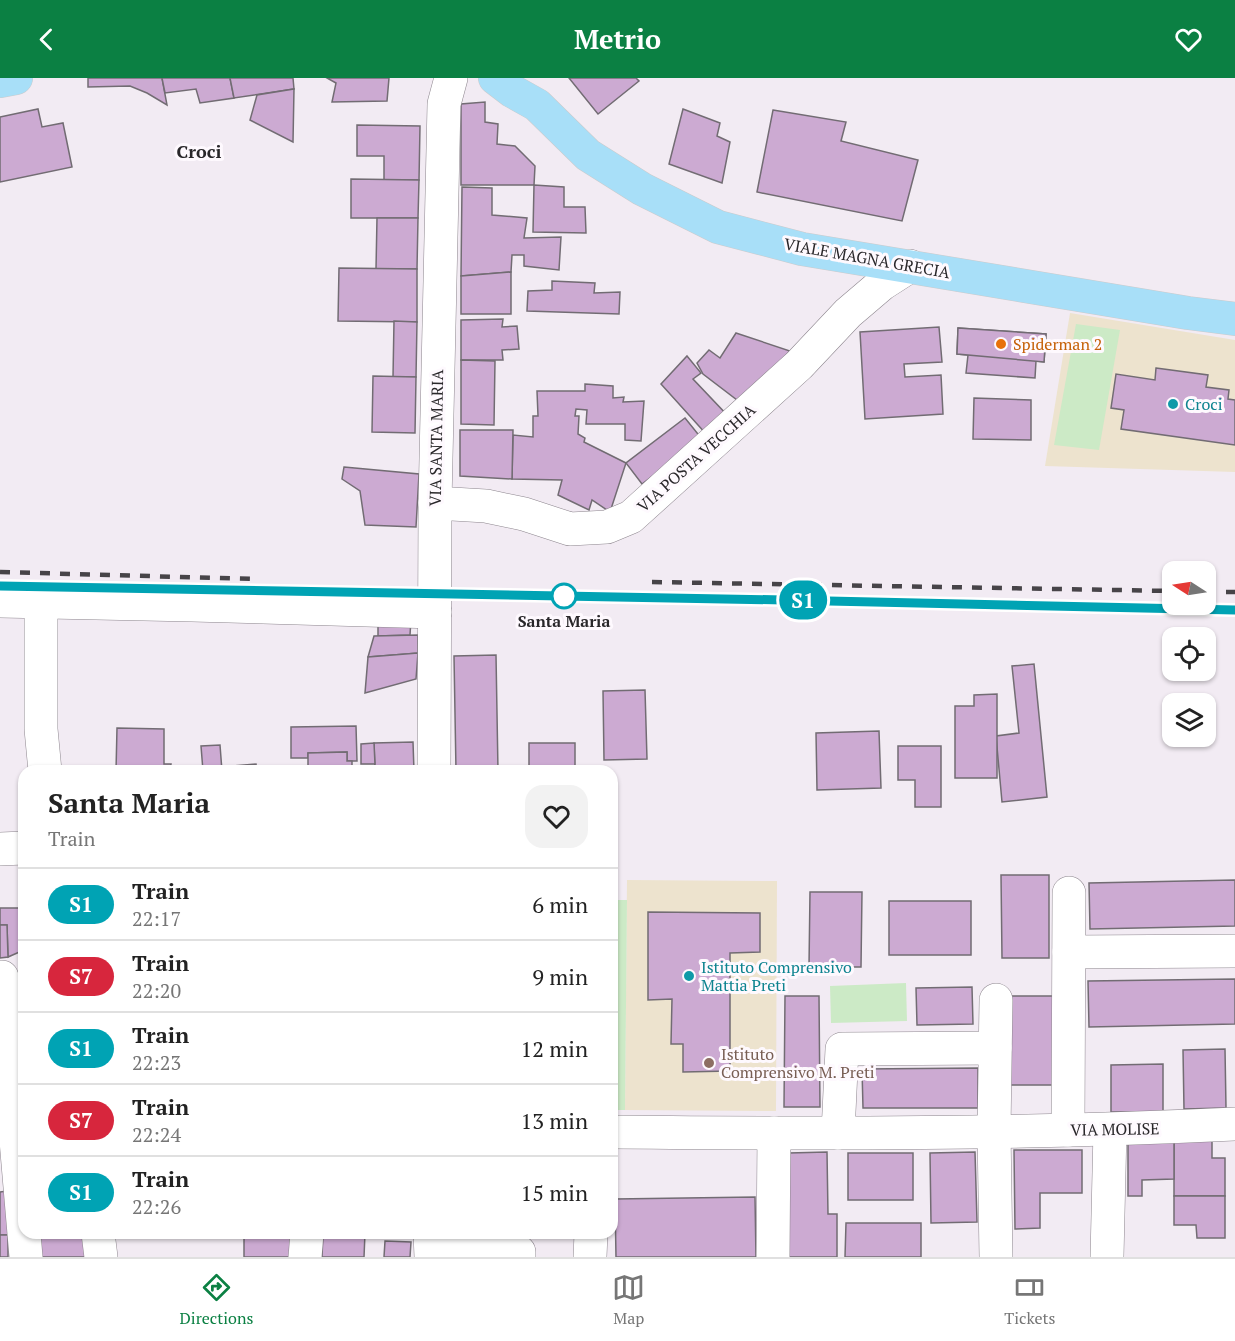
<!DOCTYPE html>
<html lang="en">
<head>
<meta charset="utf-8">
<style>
	:root { --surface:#fff; --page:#f2f2f2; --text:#222; --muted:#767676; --line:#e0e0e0; --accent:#0b8043 }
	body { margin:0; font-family:"PT Serif",serif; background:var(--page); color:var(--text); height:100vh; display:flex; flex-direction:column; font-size:22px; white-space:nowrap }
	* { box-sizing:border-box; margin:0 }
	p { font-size:20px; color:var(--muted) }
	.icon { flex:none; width:33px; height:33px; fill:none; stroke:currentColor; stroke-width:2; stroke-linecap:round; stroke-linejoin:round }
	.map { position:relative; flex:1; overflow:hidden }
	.panel { position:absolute; left:18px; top:687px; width:600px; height:474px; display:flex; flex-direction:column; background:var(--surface); border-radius:18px; box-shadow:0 2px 4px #0004 }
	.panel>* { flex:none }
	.badge { padding:0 12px; border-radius:20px; font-size:21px; line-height:39px }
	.needle { width:39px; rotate:282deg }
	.controls { position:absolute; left:1162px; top:483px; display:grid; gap:12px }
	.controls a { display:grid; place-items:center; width:54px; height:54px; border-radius:12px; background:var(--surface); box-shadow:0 2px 4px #0004; font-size:30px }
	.map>.badge { position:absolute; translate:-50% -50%; box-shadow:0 0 0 3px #fff }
	.round { display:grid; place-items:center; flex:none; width:63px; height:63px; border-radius:18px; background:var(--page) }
	.headline { display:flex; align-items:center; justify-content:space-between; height:102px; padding:0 30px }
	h1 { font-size:28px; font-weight:800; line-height:45px }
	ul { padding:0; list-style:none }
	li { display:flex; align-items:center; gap:18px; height:72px; padding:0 30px; border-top:2px solid var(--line) }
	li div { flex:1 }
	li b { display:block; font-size:22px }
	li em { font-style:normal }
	li .badge { min-width:66px; font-weight:700; text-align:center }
	header { display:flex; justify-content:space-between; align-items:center; height:78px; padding:0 30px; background:var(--accent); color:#fff; font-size:27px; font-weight:800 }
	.menu { display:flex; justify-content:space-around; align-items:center; height:84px; border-top:2px solid var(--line); background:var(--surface); font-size:16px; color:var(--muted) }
	.menu a { display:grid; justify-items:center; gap:3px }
	.menu .active { color:var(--accent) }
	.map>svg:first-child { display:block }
	.education { fill:#ede3ce }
	.green { fill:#cceac6 }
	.building { fill:#ccaad2; stroke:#726c73; stroke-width:1.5 }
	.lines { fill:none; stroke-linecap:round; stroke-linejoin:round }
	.minor-casing { stroke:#8d868e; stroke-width:34 }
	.major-casing { stroke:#cccbcc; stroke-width:34 }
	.minor { stroke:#fff; stroke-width:33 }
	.major { stroke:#a8dff8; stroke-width:33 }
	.rail { stroke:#474448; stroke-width:4.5; stroke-dasharray:10 10; stroke-linecap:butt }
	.line-casing { stroke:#fff; stroke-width:14 }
	.line { stroke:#00a3b4; stroke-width:9 }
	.food-dot { fill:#e8710a; stroke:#fef9fe; stroke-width:2 }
	.culture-dot { fill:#0f9aa8; stroke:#fef9fe; stroke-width:2 }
	.stop-dot { fill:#fff; stroke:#00a3b4; stroke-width:3 }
	.education-dot { fill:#8d6e63; stroke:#fef9fe; stroke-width:2 }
	.labels { text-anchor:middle; stroke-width:6; stroke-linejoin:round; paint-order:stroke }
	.street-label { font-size:16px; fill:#29272a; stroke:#fef9fe }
	.food-label { font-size:16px; fill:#c56008; stroke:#fef9fe; text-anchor:start }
	.culture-label { font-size:16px; fill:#0d838f; stroke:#fef9fe; text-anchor:start }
	.stop-label { font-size:16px; font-weight:bold; fill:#29272a; stroke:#fef9fe }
	.education-label { font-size:16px; fill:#785e54; stroke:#fef9fe; text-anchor:start }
	.neighbourhood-label { font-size:18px; font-weight:bold; fill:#29272a; stroke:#fef9fe }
</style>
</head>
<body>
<header><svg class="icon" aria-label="back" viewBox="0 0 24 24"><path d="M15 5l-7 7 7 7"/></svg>Metrio<svg class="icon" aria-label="heart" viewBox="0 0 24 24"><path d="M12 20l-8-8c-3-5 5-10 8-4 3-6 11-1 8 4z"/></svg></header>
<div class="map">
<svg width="1235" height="1179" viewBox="0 0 1235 1179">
	<rect width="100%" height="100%" fill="#f2ebf3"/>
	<!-- education -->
	<g class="education">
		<path d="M1070,235l165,27v132l-190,-6z"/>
		<path d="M627,802l150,1 -1,230 -151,-1z"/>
	</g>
	<!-- green -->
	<g class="green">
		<path d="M1076,246l44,6 -21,120 -45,-5z"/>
		<path d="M612,822h15l-2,210h-13z"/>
		<path d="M906,905l1,38 -76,2 -1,-37z"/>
	</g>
	<!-- building -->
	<g class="building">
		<path d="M88,0h74l5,27 -20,-12 -17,-7 -42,1z"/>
		<path d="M162,0h68l4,20 -34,5 -4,-14 -31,4z"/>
		<path d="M230,0h63l1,11 -60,9z"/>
		<path d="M327,0h62l-2,23 -55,1 4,-19z"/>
		<path d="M569,0h67l3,3 -41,33z"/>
		<path d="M294,11l-1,53 -43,-22 7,-25z"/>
		<path d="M485,24v20l13,2 -1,20 18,2 20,20 -1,19h-73v-81z"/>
		<path d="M38,31l4,18 21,-4 9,44 -72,15v-65z"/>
		<path d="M683,31l37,14 -3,13 13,6 -8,41 -53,-19z"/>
		<path d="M773,32l73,12 -5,19 77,19 -16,61 -145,-29z"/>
		<path d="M357,47l63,1 -1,54h-35v-24h-27z"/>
		<path d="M351,101l68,1 -1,38h-67z"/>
		<path d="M534,107l30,2v20h21l1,26 -53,-1z"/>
		<path d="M462,109l30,1v27l35,3 -3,20 37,-1 -2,33 -35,-4v-11h-12l-1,17 -50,4z"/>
		<path d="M377,140h41l-1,51h-41z"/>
		<path d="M339,190l78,1v53l-79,-1z"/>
		<path d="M511,194v42h-50v-38z"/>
		<path d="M552,203l43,2 -1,10 26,-1 -1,22 -92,-3 1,-20 24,-1z"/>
		<path d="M503,241l-1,8 15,-1 2,23 -17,1 1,10h-42v-40z"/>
		<path d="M394,243l23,1 -1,55h-23z"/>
		<path d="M939,249l3,35 -38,2 1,13 36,-2 2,39 -78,5 -5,-87z"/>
		<path d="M958,250l88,6 -2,28 -8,-1 -1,17 -69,-5 2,-18 -11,-1z"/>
		<path d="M958,250l88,6 -2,28 -87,-8z"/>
		<path d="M736,255l54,18 -49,52 -38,-29 -6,-11 12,-13 11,8z"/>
		<path d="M687,278l14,17 -8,6 36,38 -22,18 -46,-51z"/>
		<path d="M461,282l34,1 -1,64 -33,-1z"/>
		<path d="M1156,290l52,7 -2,12 23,3 -1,9 7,1v45l-114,-16 3,-19 -13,-2 5,-34 39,6z"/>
		<path d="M373,298l43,1 -1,56 -43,-1z"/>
		<path d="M585,306l28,2v12l11,-1 -1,5 21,-1 -3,40 -16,-1v-16h-39l1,-14 -11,-1 -1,7h4l-1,18 7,4 -1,4 42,21 -16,49 -18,-12 -3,10 -31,-15 4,-15 -50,-1 1,-44 20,2v-21h5l-1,-25h48z"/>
		<path d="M974,320l57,2v40l-58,-1z"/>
		<path d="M685,340l17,21 -60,45 -16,-21z"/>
		<path d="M460,352h53l-1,49 -52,-3z"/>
		<path d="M344,389l75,7 -3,53 -51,-2 -5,-34 -18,-12z"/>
		<path d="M378,538l33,3 -1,16 -32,1z"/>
		<path d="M418,557v18l-50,4 6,-21z"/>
		<path d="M418,575l-2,26 -51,14 3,-36z"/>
		<path d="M496,577l2,116h-42l-2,-115z"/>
		<path d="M1034,586l13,133 -45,5 -6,-66 23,-3 -7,-67z"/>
		<path d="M645,612l2,69 -43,1 -1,-69z"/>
		<path d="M997,616v84h-42v-72h19v-11z"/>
		<path d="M356,648l1,35h-10v-9l-39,1v5h-17v-31z"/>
		<path d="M117,650l47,1v35h7l-1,7h-54z"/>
		<path d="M879,653l2,57 -64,2 -1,-57z"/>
		<path d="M413,664l1,29h-39l-1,-28z"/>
		<path d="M374,665l1,21h-14v-20z"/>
		<rect x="529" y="665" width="46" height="28"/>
		<path d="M220,667l2,26h-19l-2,-25z"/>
		<path d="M898,668h43v61h-26v-27h-17z"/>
		<path d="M347,674v9h5v10h-44v-18z"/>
		<path d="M256,686l1,7h-36v-4z"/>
		<path d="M1001,797h48v83h-47z"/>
		<path d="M1235,802v46l-145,3 -1,-46z"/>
		<path d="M810,814h52l-1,75h-52z"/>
		<rect x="889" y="823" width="82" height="54"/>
		<path d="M0,830h21l3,42 -16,7 -1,-32h-7z"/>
		<path d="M648,834l112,1v39l-30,1v118l-47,1v-28h-12l1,-45 -24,1z"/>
		<path d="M0,847h7l1,32 -8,1z"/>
		<path d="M1235,901v45l-146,3 -1,-46z"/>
		<path d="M972,909l1,37 -56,1 -1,-37z"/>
		<path d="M785,918h34l1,111h-36z"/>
		<rect x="1010" y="918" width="48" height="89"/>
		<path d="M1225,971l1,59 -42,1 -1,-59z"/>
		<path d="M1163,986v48h-52v-47z"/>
		<path d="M978,990v40h-115l-1,-39z"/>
		<path d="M1212,1057v23h13v38h-51v-60z"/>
		<path d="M1128,1058h46v43l-32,1v16h-14z"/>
		<path d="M1014,1072h68v43h-42v35l-25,1z"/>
		<path d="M827,1074l1,62h9v43h-48v-104z"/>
		<path d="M975,1074l2,70 -46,1 -1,-70z"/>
		<rect x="848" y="1075" width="65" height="47"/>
		<path d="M7,1113l1,44h-8v-43z"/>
		<path d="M1174,1118h51v42h-28l-1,-13h-22z"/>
		<path d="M755,1119l1,60h-140l-1,-58z"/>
		<path d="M846,1145h75v34h-76z"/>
		<path d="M40,1155h45l1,24h-45z"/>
		<path d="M244,1155h53l-1,24h-52z"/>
		<path d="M323,1155h42l-1,24h-42z"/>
		<path d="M384,1155h25v5l-26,-2z"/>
		<rect x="0" y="1157" width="8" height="22"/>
		<path d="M385,1163l26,1 -1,15h-26z"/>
	</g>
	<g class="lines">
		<defs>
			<g id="minor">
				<path d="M435,425l51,3 38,8 46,15 37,-2 24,-10 168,-152 49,-52 34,-29 28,-18"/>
				<path d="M0,523l192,4 243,7"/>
				<path d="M41,524v127l4,42"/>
				<path d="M434,693l1,-268 9,-399 7,-26"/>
				<path d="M0,771l24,-1"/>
				<path d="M1069,874l166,-1"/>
				<path d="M2,899l24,280"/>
				<path d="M1068,1052l1,-237"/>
				<path d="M612,1054c208,2 416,2 623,-8"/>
				<path d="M838,1055l4,-84 153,-1"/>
				<path d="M98,1155l3,24"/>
				<path d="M430,1155l1,24"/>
				<path d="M457,1173l62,1v5"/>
				<path d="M305,1179l2,-24"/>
				<path d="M590,1179l1,-24"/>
				<path d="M773,1179l1,-124"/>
				<path d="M996,1179l-2,-126 2,-131"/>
				<path d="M1107,1179l3,-127"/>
			</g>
			<g id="major">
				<path d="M495,0l17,13 25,14 51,50 54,34 76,38 84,22 386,64 47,6"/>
				<path d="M0,3l16,-3"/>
			</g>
		</defs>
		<!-- minor casing -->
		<use href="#minor" class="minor-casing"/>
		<!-- major casing -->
		<use href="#major" class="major-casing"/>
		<!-- minor -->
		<use href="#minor" class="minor"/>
		<!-- major -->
		<use href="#major" class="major"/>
		<!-- rail -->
		<g class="rail">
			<path d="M0,494l255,7"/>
			<path d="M652,504l521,9"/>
			<path d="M0,508l255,5"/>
			<path d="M1206,514h29"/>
			<path d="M652,519l583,13"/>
		</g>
	</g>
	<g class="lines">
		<defs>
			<path id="line" d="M0,508l784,14 451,10"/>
		</defs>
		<!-- line casing -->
		<use href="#line" class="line-casing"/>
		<!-- line -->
		<use href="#line" class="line"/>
	</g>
	<!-- markers -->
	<circle class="food-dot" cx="1001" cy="266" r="6"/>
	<g class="culture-dot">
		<circle cx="1173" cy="326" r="6"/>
		<circle cx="689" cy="898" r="6"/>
	</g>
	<circle class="stop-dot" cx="564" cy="518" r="12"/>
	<circle class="education-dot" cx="709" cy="985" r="6"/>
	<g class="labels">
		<!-- street labels -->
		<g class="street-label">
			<text transform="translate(867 180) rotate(10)" y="6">VIALE MAGNA GRECIA</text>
			<text transform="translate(436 360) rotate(-89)" y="6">VIA SANTA MARIA</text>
			<text transform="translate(696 380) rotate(-42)" y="6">VIA POSTA VECCHIA</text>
			<text transform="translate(1115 1051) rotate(-1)" y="6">VIA MOLISE</text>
		</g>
		<!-- food labels -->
		<g class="food-label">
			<text x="1013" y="272">Spiderman 2</text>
		</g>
		<!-- culture labels -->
		<g class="culture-label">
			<text x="1185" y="332">Croci</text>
			<text x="701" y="895">Istituto Comprensivo<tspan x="701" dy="18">Mattia Preti</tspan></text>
		</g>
		<!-- stop labels -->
		<g class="stop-label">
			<text x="564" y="549">Santa Maria</text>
		</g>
		<!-- education labels -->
		<g class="education-label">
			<text x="721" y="982">Istituto<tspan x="721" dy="18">Comprensivo M. Preti</tspan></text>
		</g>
		<!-- neighbourhood labels -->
		<g class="neighbourhood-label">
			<text x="199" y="80">Croci</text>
		</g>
	</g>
</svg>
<div class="controls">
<a><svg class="needle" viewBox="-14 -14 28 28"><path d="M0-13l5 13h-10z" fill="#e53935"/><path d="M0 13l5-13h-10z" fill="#767676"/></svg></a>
<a><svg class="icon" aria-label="locate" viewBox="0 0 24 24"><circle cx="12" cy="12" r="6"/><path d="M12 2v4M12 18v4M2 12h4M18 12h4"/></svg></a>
<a><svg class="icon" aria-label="layers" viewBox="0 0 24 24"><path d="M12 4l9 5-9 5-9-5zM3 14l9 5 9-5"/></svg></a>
</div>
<b class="badge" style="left:803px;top:522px;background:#00a3b4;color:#fff">S1</b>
<section class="panel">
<div class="headline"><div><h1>Santa Maria</h1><p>Train</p></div><a class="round"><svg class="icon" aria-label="heart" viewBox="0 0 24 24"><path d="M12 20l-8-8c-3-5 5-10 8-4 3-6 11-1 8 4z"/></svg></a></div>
<ul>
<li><span class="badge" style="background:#00a3b4;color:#fff">S1</span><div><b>Train</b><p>22:17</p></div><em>6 min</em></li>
<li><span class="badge" style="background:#d7263d;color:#fff">S7</span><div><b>Train</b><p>22:20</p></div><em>9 min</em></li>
<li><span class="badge" style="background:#00a3b4;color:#fff">S1</span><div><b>Train</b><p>22:23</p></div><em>12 min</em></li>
<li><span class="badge" style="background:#d7263d;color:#fff">S7</span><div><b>Train</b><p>22:24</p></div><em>13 min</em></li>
<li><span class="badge" style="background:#00a3b4;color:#fff">S1</span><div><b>Train</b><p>22:26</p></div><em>15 min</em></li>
</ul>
</section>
</div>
<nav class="menu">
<a class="active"><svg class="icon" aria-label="directions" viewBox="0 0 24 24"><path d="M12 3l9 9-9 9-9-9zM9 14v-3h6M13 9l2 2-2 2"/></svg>Directions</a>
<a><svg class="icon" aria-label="map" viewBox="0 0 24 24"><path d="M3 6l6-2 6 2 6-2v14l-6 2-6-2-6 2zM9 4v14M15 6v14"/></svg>Map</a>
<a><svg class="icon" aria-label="tickets" viewBox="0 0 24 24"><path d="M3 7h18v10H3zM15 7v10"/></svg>Tickets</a>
</nav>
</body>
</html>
